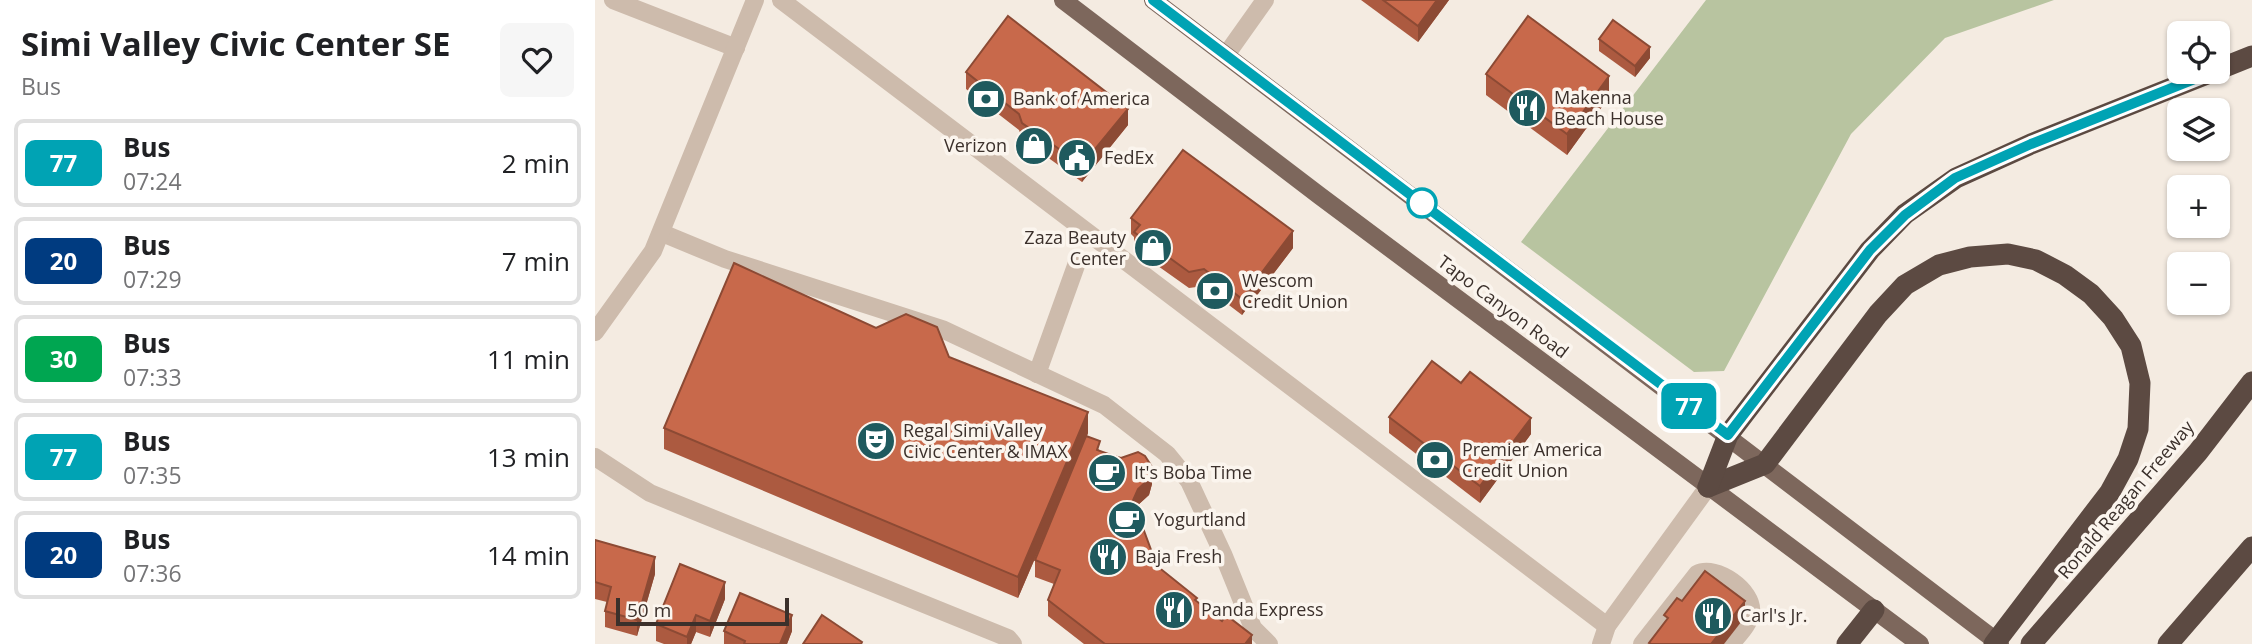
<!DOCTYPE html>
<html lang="en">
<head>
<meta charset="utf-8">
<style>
	:root { --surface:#fff; --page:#f6f6f6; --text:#202124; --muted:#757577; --line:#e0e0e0 }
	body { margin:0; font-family:"Open Sans",sans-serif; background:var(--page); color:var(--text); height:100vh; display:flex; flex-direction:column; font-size:26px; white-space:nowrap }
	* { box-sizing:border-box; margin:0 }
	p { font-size:23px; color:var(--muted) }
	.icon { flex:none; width:38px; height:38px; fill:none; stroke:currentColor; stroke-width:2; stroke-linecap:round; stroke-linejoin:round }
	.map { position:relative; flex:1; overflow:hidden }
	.details { display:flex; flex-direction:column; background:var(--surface); width:595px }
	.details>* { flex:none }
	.badge { padding:0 14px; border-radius:10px; font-size:24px; line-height:46px }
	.tools { position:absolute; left:1572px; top:21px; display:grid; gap:14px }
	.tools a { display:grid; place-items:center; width:63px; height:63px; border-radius:10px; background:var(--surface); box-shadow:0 2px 5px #0004; font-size:35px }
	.scale { position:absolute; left:21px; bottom:18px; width:173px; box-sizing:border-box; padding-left:7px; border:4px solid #3b302b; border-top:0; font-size:19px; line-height:24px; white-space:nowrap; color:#3b302b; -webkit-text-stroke:5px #fbf5ee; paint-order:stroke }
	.map>.badge { position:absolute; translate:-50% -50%; box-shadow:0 0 0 4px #fff }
	.round { display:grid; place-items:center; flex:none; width:74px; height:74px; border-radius:10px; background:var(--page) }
	.overview { display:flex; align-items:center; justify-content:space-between; height:119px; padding:0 21px }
	h1 { font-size:33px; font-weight:700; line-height:52px }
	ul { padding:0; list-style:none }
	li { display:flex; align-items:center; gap:21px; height:88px; margin:0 14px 10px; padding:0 7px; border:4px solid var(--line); border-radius:10px }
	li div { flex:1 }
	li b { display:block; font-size:26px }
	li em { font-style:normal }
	li .badge { min-width:77px; font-weight:700; text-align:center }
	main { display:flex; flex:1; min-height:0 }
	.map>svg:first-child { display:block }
	.green { fill:#b8c4a0 }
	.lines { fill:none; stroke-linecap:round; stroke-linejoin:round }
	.minor { stroke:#cdbbac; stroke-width:18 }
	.major { stroke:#7d675c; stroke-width:18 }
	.highway { stroke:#5c4a42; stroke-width:21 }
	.wall { fill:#ac5a40 }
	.shaded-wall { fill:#8c4a34 }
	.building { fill:#c8694b; stroke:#8c4a34; stroke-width:2 }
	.line-casing { stroke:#fff; stroke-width:16 }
	.line { stroke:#00a3b4; stroke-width:10 }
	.stop-dot { fill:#fff; stroke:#00a3b4; stroke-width:3.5 }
	.labels { text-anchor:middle; stroke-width:7; stroke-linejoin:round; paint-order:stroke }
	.poi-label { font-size:18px; fill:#3b302b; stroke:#fbf5ee; text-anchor:start }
	.street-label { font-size:18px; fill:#3b302b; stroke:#fbf5ee }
</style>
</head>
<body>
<main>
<section class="details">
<div class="overview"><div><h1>Simi Valley Civic Center SE</h1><p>Bus</p></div><a class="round"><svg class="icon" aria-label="heart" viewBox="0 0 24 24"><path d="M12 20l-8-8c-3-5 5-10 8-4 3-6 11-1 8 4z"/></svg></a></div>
<ul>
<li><span class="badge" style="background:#00a3b4;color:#fff">77</span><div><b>Bus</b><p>07:24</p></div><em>2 min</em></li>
<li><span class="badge" style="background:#003b80;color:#fff">20</span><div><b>Bus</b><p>07:29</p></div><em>7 min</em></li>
<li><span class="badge" style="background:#00a651;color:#fff">30</span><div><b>Bus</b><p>07:33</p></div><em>11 min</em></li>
<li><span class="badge" style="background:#00a3b4;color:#fff">77</span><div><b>Bus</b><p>07:35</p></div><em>13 min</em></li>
<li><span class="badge" style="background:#003b80;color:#fff">20</span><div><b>Bus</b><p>07:36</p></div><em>14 min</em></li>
</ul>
</section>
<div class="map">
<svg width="1657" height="644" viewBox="0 0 1657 644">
	<rect width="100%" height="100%" fill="#f4ebe1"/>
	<!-- green -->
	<path class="green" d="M1111,0h348l-109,38 -94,96 -127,237 -30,1 -173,-130z"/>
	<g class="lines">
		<!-- minor -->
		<g class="minor">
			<path d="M18,0l123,48"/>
			<path d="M186,0l826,626"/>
			<path d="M631,55l39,-55"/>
			<path d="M67,233l63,26 217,70 162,76 63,49 22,27 34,73 30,74 16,16"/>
			<path d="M0,332l58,-81 102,-251"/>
			<path d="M442,374l41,-114"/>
			<path d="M0,457l55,36 358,145 5,6"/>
			<path d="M1006,644l6,-18 101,-139"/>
			<path d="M1047,644l55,-70c19,-10 57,17 54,38 -1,12 -13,23 -20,32"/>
		</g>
		<!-- major -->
		<g class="major">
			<path d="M468,0l257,196 600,448"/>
			<path d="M558,0l847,644"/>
		</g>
		<!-- highway -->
		<g class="highway">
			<path d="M1622,70l35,-14"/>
			<path d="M1113,487l57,-23 113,-150 27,-29 34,-20 31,-8 38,-3 28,6 29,15 26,19 22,24 18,28 9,37 -2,46 -10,30 -18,33 -116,152"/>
			<path d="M1113,487l20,-52 142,-185 35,-36 51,-36 75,-34 181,-72"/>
			<path d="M1252,644l27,-34"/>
			<path d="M1436,644l167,-192 54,-70"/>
			<path d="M1573,644l84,-97"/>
		</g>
	</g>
	<!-- wall -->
	<g class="wall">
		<path d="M766,0h88l-31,42z"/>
		<path d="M1004,39l51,19 -15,19 -36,-26z"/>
		<path d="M371,72l162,53 -46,57 -60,-43 -3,-9 -53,-41z"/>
		<path d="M891,74l123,23 -42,58 -81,-60z"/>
		<path d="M536,218l162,30 -51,67 -38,-29 -15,2 -55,-39v-12l-3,-3z"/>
		<path d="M281,328l73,29 139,76 -1,3 13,15 52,33 -3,11 -11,10 -5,12 24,49 40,36 55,42h-168l-36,-28v-16l6,-16 -19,-7v-17l24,-57 -41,95 -354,-149v-21z"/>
		<path d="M794,417l142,17 -51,69 -91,-70z"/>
		<path d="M0,540l60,34 -18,62 -32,-9v-16l2,-9 -12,-3z"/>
		<path d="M130,599l-15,38 -14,-5 -5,12h-27l-8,-3v-17z"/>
		<path d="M129,631h68l-5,13h-63z"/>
	</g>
	<!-- shaded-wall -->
	<g class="shaded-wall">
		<path d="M842,0h12l-31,42v-16z"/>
		<path d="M1055,47v11l-15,19v-11z"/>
		<path d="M1014,76v21l-42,58v-21z"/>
		<path d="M533,109v16l-46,57v-17z"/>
		<path d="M698,231v17l-51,67v-16z"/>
		<path d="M493,412v21l-70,165v-21z"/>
		<path d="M936,418v16l-51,69v-17z"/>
		<path d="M557,467v17l-3,11 -11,10 -11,26v-17l11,-25z"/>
		<path d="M60,557v17l-18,62v-16z"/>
		<path d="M130,582v17l-15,38v-16z"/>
		<path d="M1150,601v16l-21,27h-13z"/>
		<path d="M101,615v17l-5,12h-4v-7z"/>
		<path d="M197,615v16l-5,13h-7z"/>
		<path d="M657,635v9h-7z"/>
	</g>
	<!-- building -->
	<g class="building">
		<path d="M788,0h54l-19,26z"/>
		<path d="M413,16l120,93 -46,56 -60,-42 -3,-9 -53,-42z"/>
		<path d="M933,16l81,60 -42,58 -81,-60z"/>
		<path d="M1018,20l37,27 -15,19 -36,-27z"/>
		<path d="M588,150l110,81 -51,68 -38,-30 -15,3 -55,-40 6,-7 -9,-7z"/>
		<path d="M139,263l142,65 30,-14 31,13 12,30 139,55 -70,165 -354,-149z"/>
		<path d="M837,361l29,22 9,-11 61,46 -51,68 -91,-69z"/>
		<path d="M491,436l14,5 -3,9 17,6 7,2 17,-6 7,4 7,11 -3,12 -11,10 -11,25 13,6 17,46 40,32 -2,2 27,21 4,-6 26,20 -7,9h-140l-57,-44 12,-30 -25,-10z"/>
		<path d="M0,540l60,17 -18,63 -32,-9 6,-24 -16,-5z"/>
		<path d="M85,564l45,18 -15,39 -14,-6 -9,22 -31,-13z"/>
		<path d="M1110,571l40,30 -34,43h-60l-2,-1 19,-25 -4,-3 13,-17 5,3z"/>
		<path d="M145,593l52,22 -12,29h-36l1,-3 -21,-10z"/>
		<path d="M227,615l40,27 -1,2h-58z"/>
	</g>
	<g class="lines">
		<defs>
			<path id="line" d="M558,0l575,435 142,-185 35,-35 50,-37 76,-34 181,-72"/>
		</defs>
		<!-- line casing -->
		<use href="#line" class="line-casing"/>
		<!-- line -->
		<use href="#line" class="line"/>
	</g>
	<!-- icons -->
	<defs>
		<symbol id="bank-disc" viewBox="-11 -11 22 22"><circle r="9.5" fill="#1f5a5e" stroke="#fbf5ee"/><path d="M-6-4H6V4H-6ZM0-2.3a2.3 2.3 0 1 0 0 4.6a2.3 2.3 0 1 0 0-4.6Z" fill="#fff"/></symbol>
		<symbol id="restaurant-disc" viewBox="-11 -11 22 22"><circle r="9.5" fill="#1f5a5e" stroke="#fbf5ee"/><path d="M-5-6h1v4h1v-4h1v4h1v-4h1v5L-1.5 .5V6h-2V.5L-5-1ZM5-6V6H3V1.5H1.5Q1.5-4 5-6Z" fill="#fff"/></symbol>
		<symbol id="shop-disc" viewBox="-11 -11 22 22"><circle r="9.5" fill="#1f5a5e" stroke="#fbf5ee"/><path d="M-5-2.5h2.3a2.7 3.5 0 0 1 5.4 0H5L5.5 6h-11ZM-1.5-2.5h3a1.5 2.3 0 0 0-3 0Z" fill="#fff"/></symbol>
		<symbol id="civic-disc" viewBox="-11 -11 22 22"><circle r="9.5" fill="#1f5a5e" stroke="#fbf5ee"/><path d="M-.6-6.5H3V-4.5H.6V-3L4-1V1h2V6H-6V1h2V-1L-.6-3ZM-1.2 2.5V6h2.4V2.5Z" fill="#fff"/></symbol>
		<symbol id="theatre-disc" viewBox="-11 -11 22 22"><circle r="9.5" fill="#1f5a5e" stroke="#fbf5ee"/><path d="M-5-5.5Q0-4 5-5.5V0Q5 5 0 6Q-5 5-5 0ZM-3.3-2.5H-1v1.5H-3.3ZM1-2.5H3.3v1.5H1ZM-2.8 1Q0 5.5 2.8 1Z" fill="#fff"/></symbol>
		<symbol id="cafe-disc" viewBox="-11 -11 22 22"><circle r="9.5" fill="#1f5a5e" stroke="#fbf5ee"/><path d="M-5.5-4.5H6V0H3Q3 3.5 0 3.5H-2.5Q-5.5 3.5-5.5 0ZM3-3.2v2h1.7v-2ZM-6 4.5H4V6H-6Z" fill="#fff"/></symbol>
	</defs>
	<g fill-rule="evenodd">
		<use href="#bank-disc" x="369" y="77" width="44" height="44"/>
		<use href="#restaurant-disc" x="910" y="86" width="44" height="44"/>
		<use href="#shop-disc" x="417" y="124" width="44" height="44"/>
		<use href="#civic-disc" x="460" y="136" width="44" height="44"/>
		<use href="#shop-disc" x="536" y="226" width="44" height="44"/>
		<use href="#bank-disc" x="598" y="269" width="44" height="44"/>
		<use href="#theatre-disc" x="259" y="419" width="44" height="44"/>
		<use href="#bank-disc" x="818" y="438" width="44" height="44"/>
		<use href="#cafe-disc" x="490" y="451" width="44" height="44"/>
		<use href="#cafe-disc" x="510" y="498" width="44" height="44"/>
		<use href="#restaurant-disc" x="491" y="535" width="44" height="44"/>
		<use href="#restaurant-disc" x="557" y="588" width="44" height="44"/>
		<use href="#restaurant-disc" x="1096" y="594" width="44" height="44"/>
	</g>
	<!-- markers -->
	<circle class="stop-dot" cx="827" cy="203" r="14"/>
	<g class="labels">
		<!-- poi labels -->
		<g class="poi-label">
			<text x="959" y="104">Makenna<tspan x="959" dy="21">Beach House</tspan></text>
			<text x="418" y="105">Bank of America</text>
			<text x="412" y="152" text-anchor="end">Verizon</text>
			<text x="509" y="164">FedEx</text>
			<text x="531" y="244" text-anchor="end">Zaza Beauty<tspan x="531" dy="21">Center</tspan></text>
			<text x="647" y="287">Wescom<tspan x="647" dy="21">Credit Union</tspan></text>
			<text x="308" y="437">Regal Simi Valley<tspan x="308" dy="21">Civic Center &amp; IMAX</tspan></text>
			<text x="867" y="456">Premier America<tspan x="867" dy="21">Credit Union</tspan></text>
			<text x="539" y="479">It's Boba Time</text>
			<text x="559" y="526">Yogurtland</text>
			<text x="540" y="563">Baja Fresh</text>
			<text x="606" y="616">Panda Express</text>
			<text x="1145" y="622">Carl's Jr.</text>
		</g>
		<!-- street labels -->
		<g class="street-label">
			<text transform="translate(908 307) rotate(37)" y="6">Tapo Canyon Road</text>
			<text transform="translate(1531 500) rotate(-50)" y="6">Ronald Reagan Freeway</text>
		</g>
	</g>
</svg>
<div class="tools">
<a><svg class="icon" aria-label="locate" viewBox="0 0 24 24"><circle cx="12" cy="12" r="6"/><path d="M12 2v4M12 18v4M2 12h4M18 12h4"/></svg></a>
<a><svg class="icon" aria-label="layers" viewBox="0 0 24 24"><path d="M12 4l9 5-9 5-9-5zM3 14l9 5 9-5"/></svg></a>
<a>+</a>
<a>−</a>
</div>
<div class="scale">50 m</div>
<b class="badge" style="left:1094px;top:406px;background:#00a3b4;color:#fff">77</b>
</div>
</main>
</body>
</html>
